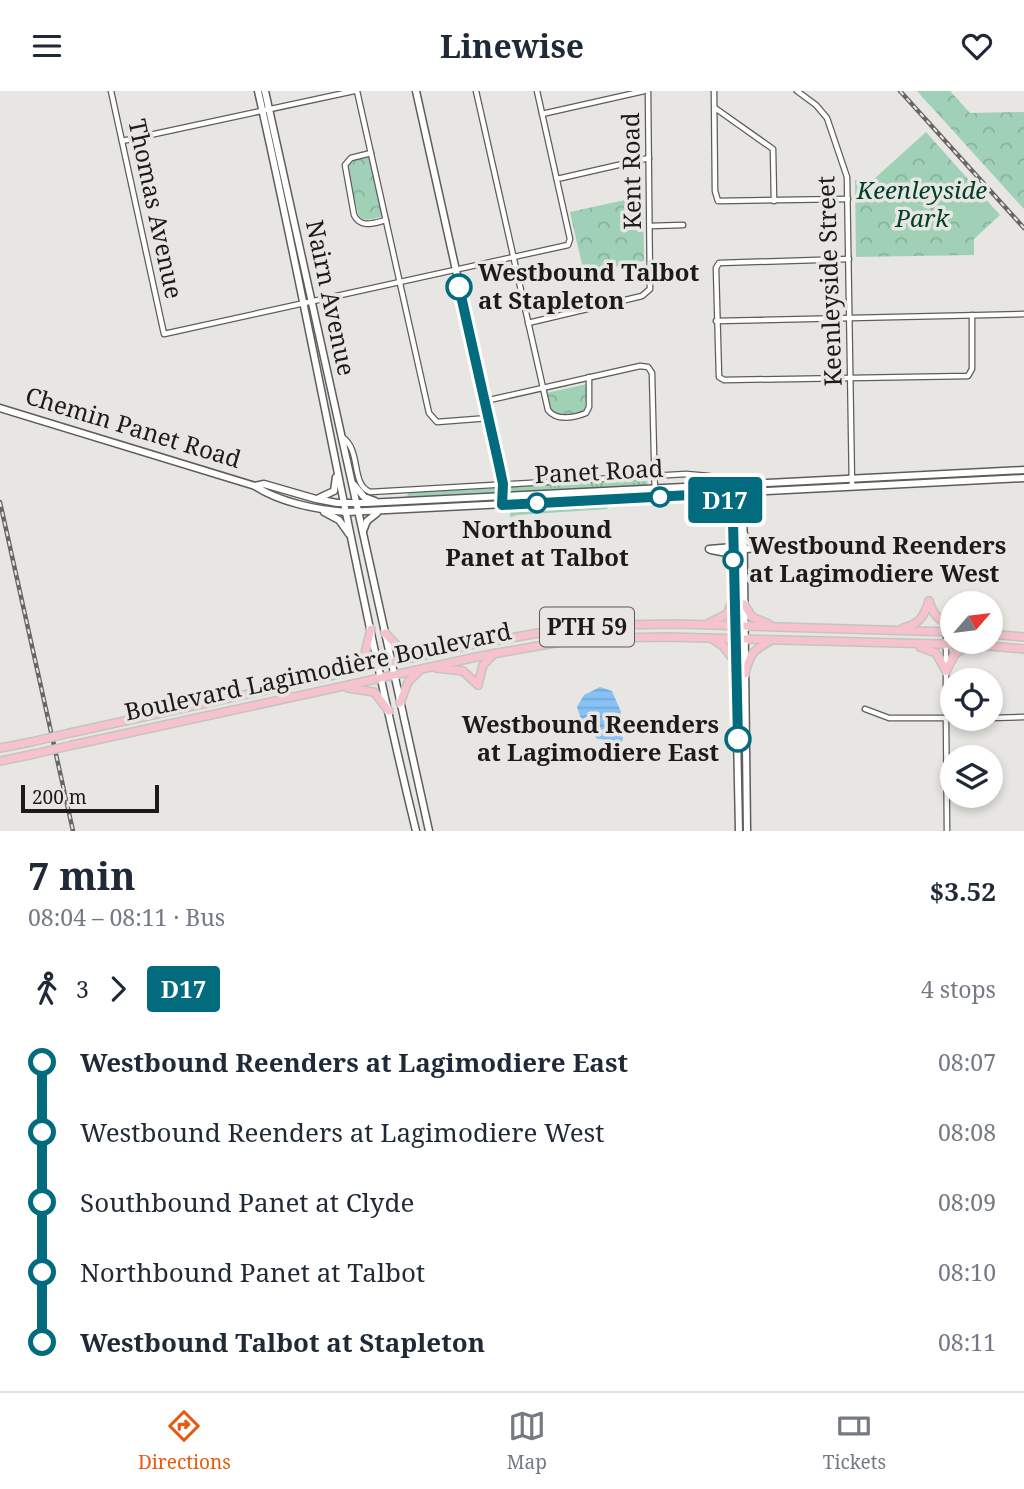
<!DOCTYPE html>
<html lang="en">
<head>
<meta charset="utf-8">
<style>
	:root { --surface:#fff; --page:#f2f2f3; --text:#1f2937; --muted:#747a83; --line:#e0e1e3; --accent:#ea580c }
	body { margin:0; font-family:"Noto Serif",serif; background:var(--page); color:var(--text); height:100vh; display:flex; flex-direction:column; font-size:26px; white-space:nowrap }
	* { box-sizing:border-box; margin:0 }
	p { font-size:23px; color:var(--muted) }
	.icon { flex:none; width:38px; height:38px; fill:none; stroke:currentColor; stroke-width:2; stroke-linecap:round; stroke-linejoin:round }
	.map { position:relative; height:740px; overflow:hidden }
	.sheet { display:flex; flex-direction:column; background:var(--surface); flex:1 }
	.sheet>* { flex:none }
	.badge { padding:0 14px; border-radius:5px; font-size:24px; line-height:46px }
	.needle { width:46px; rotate:62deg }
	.controls { position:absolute; left:940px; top:500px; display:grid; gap:14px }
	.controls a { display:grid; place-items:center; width:63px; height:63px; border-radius:50%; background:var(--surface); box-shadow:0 4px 10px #0003; font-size:35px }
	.scale { position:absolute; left:21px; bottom:18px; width:138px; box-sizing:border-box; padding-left:7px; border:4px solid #1c1b1a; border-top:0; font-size:19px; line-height:24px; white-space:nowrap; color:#1c1b1a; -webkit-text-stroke:5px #e8e6e2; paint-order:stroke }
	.map>.badge { position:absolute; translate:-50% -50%; box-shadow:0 0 0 4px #fff }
	.legs { display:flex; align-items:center; gap:10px; height:77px; padding:0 28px; font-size:23px }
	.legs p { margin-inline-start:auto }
	.head { display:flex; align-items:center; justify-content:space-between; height:119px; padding:0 28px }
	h1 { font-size:38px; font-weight:700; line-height:52px }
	ul { padding:0 28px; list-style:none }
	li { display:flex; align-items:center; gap:24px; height:70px; font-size:26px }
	li i { display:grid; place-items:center; width:10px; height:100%; margin:0 9px; background:currentColor }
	li i::after { content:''; width:18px; height:18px; margin:-9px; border:5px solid; border-radius:50%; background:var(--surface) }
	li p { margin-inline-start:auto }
	li:first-child i { background:linear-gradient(#0000 50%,currentColor 0) }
	li:last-child i { background:linear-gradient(currentColor 50%,#0000 0) }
	header { display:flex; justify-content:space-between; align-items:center; height:91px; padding:0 28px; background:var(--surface); font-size:32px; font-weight:700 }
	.menu { display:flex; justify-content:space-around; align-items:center; height:98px; border-top:2px solid var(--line); background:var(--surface); font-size:19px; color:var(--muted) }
	.menu a { display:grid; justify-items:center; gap:4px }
	.menu .active { color:var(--accent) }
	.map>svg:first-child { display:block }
	.grass { fill:url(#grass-tufts) }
	.park { fill:url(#park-crowns) }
	.pitch { fill:#a0d0b6 }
	.water { fill:url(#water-rules) }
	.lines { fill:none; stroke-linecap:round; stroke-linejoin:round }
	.street-casing { stroke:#5e5d59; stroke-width:7 }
	.secondary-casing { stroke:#5e5d59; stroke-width:9 }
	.primary-casing { stroke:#c4c4c3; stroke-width:10 }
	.street { stroke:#fff; stroke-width:4.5 }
	.secondary { stroke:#fff; stroke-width:6 }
	.primary { stroke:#f6c2cb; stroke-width:7 }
	.rail-casing { stroke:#686664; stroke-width:4.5 }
	.rail { stroke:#e8e6e2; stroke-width:2; stroke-dasharray:5; stroke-linecap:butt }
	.primary-bridge-casing { stroke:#c4c4c3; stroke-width:10; stroke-linecap:butt }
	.primary-bridge { stroke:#f6c2cb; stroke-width:7 }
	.line-1-casing { stroke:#fff; stroke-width:16 }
	.line-1 { stroke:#026c7e; stroke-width:10 }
	.stop-1-dot { fill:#fff; stroke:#026c7e; stroke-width:3.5 }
	.labels { text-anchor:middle; stroke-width:7; stroke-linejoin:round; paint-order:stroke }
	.shield { fill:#e8e6e2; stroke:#595856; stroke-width:2 }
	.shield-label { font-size:23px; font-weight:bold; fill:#1c1b1a }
	.street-label { font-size:24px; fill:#1c1b1a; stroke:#e8e6e2 }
	.park-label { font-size:24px; font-style:italic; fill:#004027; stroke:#e8e6e2 }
	.stop-label { font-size:24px; font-weight:bold; fill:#1c1b1a; stroke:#e8e6e2; text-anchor:start }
</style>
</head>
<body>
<header><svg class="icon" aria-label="menu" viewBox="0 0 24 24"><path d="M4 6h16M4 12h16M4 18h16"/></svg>Linewise<svg class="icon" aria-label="heart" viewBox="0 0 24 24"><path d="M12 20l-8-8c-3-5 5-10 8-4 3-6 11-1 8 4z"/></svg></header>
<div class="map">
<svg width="1024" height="740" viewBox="0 0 1024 740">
	<defs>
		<pattern id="grass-tufts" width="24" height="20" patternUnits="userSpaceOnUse" patternTransform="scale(1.75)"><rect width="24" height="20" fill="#a0d0b6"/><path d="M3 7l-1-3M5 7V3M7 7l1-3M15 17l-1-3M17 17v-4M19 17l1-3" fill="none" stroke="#89b29c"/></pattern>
		<pattern id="park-crowns" width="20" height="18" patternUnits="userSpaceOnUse" patternTransform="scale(1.75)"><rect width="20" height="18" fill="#a0d0b6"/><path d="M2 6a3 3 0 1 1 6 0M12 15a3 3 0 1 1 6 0" fill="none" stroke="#89b29c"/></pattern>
		<pattern id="water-rules" width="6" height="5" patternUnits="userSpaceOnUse" patternTransform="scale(1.75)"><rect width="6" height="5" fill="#88c1f6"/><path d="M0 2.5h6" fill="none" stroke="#75a5d2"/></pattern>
	</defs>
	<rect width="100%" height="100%" fill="#e8e6e2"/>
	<!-- grass -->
	<g class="grass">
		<path d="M647,389l1,7 -135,6 -4,-6z"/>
		<path d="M497,397l3,5 -95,6 4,-6z"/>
		<path d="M606,412l2,3 -1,3 -89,6 -8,2v-5l4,-4z"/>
	</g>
	<!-- park -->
	<g class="park">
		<path d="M917,0h33l20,22 54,-1v97z"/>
		<path d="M926,41l74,83 -26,24v16l-118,2 -1,-77 19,-1z"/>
		<path d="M365,65l4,2 13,56 -1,3c-10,2 -17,6 -23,-3l-11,-46c2,-10 9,-10 18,-12z"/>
		<path d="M643,105l1,65 -60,12 -14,-61z"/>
		<path d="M587,293l-2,26c-9,6 -27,7 -35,0l-4,-17z"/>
	</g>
	<!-- pitch -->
	<path class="pitch" d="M973,108l5,1 8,12 -12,10h-7c-5,-6 -7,-10 -4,-18z"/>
	<!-- water -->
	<path class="water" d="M600,596l12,4 9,21 -2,10 4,17 -5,13 -16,-13h-5l-16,-20 -4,-12 7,-12z"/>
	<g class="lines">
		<defs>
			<g id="street">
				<path d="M111,0l53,243 404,-89 2,-6 -33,-148"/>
				<path d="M357,0l72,322 8,9 52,-4"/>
				<path d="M476,0l72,319c8,11 26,8 38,3l3,-6v-30"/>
				<path d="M714,0l1,100 3,10 130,-2"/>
				<path d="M797,0l19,14 11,13 20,59 5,310"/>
				<path d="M715,17l58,41 1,52"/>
				<path d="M542,23l102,-23"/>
				<path d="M122,50l232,-50"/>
				<path d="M371,62l-20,5 -6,7 9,50c7,14 20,8 32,5"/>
				<path d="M557,88l92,-21"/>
				<path d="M650,135l33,-1"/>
				<path d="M849,168l-130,4 -3,5 3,109 5,3 244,-4 4,-7v-54"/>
				<path d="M716,230l308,-7"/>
				<path d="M528,232l114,-27 8,-7 -2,-198"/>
				<path d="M485,310l155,-35 8,1 4,6 3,124"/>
				<path d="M342,346c20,13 8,47 28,55l316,-18 23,2 3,2v7"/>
				<path d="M946,541v67"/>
				<path d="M865,618l24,9h63"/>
				<path d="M946,627l1,113"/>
				<path d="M990,627l34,-1"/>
			</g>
			<g id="secondary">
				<path d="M258,0c56,246 98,495 158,740"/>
				<path d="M265,0l164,740"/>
				<path d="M416,0l91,408"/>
				<path d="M0,317l255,78c24,16 62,24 92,26l677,-34"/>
				<path d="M354,394l10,12 11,4"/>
				<path d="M255,395l9,-2 52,15 21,4h29l658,-33"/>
				<path d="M732,398l7,342"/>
				<path d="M743,398l4,342"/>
				<path d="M714,404l10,4 7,11"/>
				<path d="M319,407l15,-7 2,-14"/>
				<path d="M324,421l15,8 10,14"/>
				<path d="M363,440l4,-10 10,-8"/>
				<path d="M736,443l2,8 9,7 17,-2"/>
				<path d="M744,443l6,9 12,4"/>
				<path d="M709,458l24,-2 5,3 2,9"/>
				<path d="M711,459l16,3 6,9"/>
			</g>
			<g id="primary">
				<path d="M929,510c4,13 9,20 23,23"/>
				<path d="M744,513l8,13 17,7"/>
				<path d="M709,532l18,-9 7,-16"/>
				<path d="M903,537c16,-4 21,-11 26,-27"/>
				<path d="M385,542l15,16 29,2"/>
				<path d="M990,543l34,3"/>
				<path d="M711,547l12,8 13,17"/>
				<path d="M920,556l16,6 10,18"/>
				<path d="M436,577l27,3 15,14"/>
				<path d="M346,579l18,-13 7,-28"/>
				<path d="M946,580l9,-17 12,-7"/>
				<path d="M745,583c5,-21 8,-24 27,-34"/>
				<path d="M478,594l5,-20 12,-12"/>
				<path d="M348,597l26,4 15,19"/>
				<path d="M400,612l8,-21 11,-11"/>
				<path d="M70,642l400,-88 92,-16 52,-4 63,-1 275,8"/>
				<path d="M73,654l408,-89 80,-14 43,-4 64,-1 310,8 46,4"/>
				<path d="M0,657l31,-6"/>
				<path d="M0,670l34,-7"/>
			</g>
		</defs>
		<!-- street casing -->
		<use href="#street" class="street-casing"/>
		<!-- secondary casing -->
		<use href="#secondary" class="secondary-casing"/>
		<!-- primary casing -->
		<use href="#primary" class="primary-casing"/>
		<!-- street -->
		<use href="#street" class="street"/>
		<!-- secondary -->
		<use href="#secondary" class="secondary"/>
		<!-- primary -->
		<use href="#primary" class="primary"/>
		<defs>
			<g id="rail">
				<path d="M900,0l124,137"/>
				<path d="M0,411l73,329"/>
			</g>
		</defs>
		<!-- rail casing -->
		<use href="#rail" class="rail-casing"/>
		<!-- rail -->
		<use href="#rail" class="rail"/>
		<defs>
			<g id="primary-bridge">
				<path d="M31,651l39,-9"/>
				<path d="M34,663l39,-9"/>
			</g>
		</defs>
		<!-- primary-bridge casing -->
		<use href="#primary-bridge" class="primary-bridge-casing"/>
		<!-- primary-bridge -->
		<use href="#primary-bridge" class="primary-bridge"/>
	</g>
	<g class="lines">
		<defs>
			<path id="line-1" d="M459,196l40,178 4,19 -1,21 207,-11 18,8 6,18 5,219"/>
		</defs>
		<!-- line-1 casing -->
		<use href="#line-1" class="line-1-casing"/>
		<!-- line-1 -->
		<use href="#line-1" class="line-1"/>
	</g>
	<!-- markers -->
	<g class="stop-1-dot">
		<circle cx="459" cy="196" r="12"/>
		<circle cx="660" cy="406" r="9"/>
		<circle cx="537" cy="412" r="9"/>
		<circle cx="733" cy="469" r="9"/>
		<circle cx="738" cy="648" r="12"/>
	</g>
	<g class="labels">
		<!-- shield labels -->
		<rect class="shield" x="540" y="516.5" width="94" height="39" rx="5"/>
		<g class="shield-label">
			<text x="587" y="544">PTH 59</text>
		</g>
		<!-- street labels -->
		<g class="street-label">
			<text transform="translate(632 80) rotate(-91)" y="8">Kent Road</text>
			<text transform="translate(155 118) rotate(78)" y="8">Thomas Avenue</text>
			<text transform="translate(830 190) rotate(-92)" y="8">Keenleyside Street</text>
			<text transform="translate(330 207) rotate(78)" y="8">Nairn Avenue</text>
			<text transform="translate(133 337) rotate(17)" y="8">Chemin Panet Road</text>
			<text transform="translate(599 381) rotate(-3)" y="8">Panet Road</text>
			<text transform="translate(318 581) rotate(-12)" y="8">Boulevard Lagimodière Boulevard</text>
		</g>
		<!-- park labels -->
		<g class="park-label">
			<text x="922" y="108">Keenleyside<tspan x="922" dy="28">Park</tspan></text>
		</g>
		<!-- stop labels -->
		<g class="stop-label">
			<text x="478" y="190">Westbound Talbot<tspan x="478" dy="28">at Stapleton</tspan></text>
			<text x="537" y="447" text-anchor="middle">Northbound<tspan x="537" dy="28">Panet at Talbot</tspan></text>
			<text x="749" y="463">Westbound Reenders<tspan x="749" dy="28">at Lagimodiere West</tspan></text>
			<text x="719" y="642" text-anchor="end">Westbound Reenders<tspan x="719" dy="28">at Lagimodiere East</tspan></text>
		</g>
	</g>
</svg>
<div class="controls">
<a><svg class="needle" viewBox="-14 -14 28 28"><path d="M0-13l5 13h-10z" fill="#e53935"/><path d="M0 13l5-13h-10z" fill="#747a83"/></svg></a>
<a><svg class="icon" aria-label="locate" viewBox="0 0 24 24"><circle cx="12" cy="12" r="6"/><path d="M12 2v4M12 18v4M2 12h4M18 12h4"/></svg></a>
<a><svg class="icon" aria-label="layers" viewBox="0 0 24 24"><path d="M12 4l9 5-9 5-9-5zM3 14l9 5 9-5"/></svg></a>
</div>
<div class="scale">200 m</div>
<b class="badge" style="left:725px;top:409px;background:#026c7e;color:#fff">D17</b>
</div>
<section class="sheet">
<div class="head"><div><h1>7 min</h1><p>08:04 – 08:11 · Bus</p></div><b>$3.52</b></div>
<div class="legs"><svg class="icon" aria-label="walk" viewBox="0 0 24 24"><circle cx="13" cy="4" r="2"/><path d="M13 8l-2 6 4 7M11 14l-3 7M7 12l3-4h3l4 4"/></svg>3<svg class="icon" aria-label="forward" viewBox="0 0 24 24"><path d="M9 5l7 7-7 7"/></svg><b class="badge" style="background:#026c7e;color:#fff">D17</b><p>4 stops</p></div>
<ul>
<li><i style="color:#026c7e"></i><b>Westbound Reenders at Lagimodiere East</b><p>08:07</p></li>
<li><i style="color:#026c7e"></i><span>Westbound Reenders at Lagimodiere West</span><p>08:08</p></li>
<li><i style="color:#026c7e"></i><span>Southbound Panet at Clyde</span><p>08:09</p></li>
<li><i style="color:#026c7e"></i><span>Northbound Panet at Talbot</span><p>08:10</p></li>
<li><i style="color:#026c7e"></i><b>Westbound Talbot at Stapleton</b><p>08:11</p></li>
</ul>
</section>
<nav class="menu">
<a class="active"><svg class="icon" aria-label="directions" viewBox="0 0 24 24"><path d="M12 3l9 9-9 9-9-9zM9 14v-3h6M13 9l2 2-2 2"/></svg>Directions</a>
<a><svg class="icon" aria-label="map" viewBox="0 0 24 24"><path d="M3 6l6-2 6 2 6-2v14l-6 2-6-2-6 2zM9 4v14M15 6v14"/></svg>Map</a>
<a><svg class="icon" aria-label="tickets" viewBox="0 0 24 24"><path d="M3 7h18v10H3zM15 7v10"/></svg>Tickets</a>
</nav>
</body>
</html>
